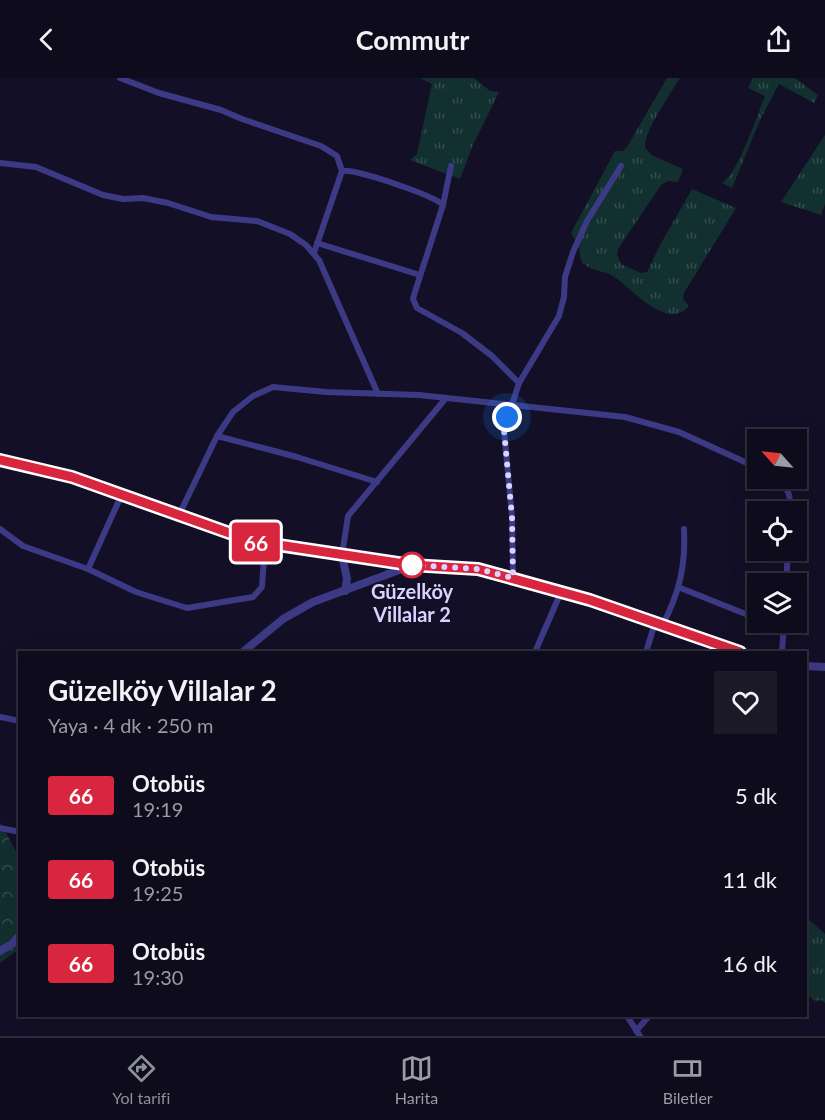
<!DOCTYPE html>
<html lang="tr">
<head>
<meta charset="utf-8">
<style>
	:root { --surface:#0e0b1c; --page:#1c1929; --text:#f1f3f6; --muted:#9b9ba3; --line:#2e2b3b; --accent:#8c9099 }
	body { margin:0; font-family:Lato,sans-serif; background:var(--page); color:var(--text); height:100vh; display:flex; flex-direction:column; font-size:22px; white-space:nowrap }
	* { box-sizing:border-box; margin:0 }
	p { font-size:20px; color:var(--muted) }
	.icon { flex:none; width:33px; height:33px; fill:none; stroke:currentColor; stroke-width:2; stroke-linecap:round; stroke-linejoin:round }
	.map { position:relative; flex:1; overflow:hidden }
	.details { position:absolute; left:18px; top:573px; width:789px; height:366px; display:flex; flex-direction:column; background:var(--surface); border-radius:0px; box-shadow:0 6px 24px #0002,0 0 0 2px var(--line) }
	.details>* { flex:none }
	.badge { padding:0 12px; border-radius:4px; font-size:21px; line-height:39px }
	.needle { width:39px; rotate:297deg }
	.controls { position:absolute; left:747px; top:351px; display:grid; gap:12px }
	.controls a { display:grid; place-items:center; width:60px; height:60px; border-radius:0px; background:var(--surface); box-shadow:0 6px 24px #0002,0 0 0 2px var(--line); font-size:30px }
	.you { position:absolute; width:30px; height:30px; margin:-15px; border:4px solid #fff; border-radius:50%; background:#1a73e8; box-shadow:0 0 0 9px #1a73e833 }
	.map>.badge { position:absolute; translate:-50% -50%; box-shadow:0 0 0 3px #fff }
	.round { display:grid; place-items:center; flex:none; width:63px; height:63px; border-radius:0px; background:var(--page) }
	.summary { display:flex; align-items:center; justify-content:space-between; height:102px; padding:0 30px }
	h1 { font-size:28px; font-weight:700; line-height:45px }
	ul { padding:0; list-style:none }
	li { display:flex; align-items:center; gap:18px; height:84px; padding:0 30px }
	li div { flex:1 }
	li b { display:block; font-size:22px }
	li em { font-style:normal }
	li .badge { min-width:66px; font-weight:700; text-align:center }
	header { display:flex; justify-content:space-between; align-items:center; height:78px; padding:0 30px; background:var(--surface); font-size:27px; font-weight:700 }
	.tab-bar { display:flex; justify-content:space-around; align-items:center; height:84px; border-top:2px solid var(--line); background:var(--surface); font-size:16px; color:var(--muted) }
	.tab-bar a { display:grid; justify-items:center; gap:3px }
	.tab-bar .active { color:var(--accent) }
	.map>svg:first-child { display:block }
	.grass { fill:url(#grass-tufts) }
	.forest { fill:url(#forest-crowns) }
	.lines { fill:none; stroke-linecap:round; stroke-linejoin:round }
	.minor { stroke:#3d3a85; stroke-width:6 }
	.tertiary { stroke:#3d3a85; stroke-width:8 }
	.line-casing { stroke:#fff; stroke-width:14 }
	.line { stroke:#d7263d; stroke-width:9 }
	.walk { stroke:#d9d4ff; stroke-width:6; stroke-dasharray:0 10.8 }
	.stop-dot { fill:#fff; stroke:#d7263d; stroke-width:3 }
	.labels { text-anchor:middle; stroke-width:4.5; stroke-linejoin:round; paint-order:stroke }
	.stop-label { font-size:20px; font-weight:bold; fill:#d9d4ff; stroke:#130f26 }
</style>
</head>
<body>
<header><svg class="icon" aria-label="back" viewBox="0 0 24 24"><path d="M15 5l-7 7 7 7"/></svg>Commutr<svg class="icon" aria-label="share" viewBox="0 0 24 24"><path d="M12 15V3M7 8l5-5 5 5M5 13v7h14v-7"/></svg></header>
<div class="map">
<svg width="825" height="958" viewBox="0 0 825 958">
	<defs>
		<pattern id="grass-tufts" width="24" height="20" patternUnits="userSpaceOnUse" patternTransform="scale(1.5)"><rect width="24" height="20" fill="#12302f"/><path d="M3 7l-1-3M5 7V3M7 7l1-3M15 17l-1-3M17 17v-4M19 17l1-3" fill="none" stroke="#344d4e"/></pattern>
		<pattern id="forest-crowns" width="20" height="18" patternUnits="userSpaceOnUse" patternTransform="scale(1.5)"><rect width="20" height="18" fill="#12302f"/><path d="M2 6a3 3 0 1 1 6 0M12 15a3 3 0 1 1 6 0" fill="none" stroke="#344d4e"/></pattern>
	</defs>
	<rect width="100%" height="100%" fill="#130f26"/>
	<!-- grass -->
	<g class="grass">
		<path d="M420,0h54l16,13 9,1 -26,53 -13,34 -50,-19 7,-6 15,-70z"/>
		<path d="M667,0h13c-9,15 -36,53 -35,69l6,8 32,14 -5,13 -10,-1 -7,4 -43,64 -1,6 4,9 20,9 6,-1 13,-27 32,-56 44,19 -52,85 -1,6 6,7c-22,26 -58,-19 -76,-30 -9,-5 -24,-6 -30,-13 -5,-6 -2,-12 -5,-18 -2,-4 -5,-8 -7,-12l44,-82h8l4,-4z"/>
		<path d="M753,0h42l23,17 -4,8 -35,-19 -19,36 -28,68 -10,-5c15,-7 36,-69 43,-87l-17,-8z"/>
		<path d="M825,57v69l-4,11 -40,-13z"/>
		<path d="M806,839l19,17v69l-4,-3 -6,1 -7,-6 -2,-8z"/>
	</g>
	<!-- forest -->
	<path class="forest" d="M0,744l20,37 -1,90 -19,14z"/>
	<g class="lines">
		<!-- minor -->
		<g class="minor">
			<path d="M120,0l39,15 62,17 21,9 79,27 16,10 5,15 -28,82"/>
			<path d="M0,85l36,4 67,28 20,4 20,-1 25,5 43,14 46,4 33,13 16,11 13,15 59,134"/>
			<path d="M451,88l-8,39 -29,90 -1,4 4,9 45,25 30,23 27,27"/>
			<path d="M342,93c14,-2 91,24 101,34"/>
			<path d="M317,165l103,32"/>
			<path d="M217,358l80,21 80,25"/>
			<path d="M774,400c15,9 17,17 16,34"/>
			<path d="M179,437l38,-79 16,-24 20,-16 20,-9 53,5 93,3 206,22 54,15 79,36"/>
			<path d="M0,451l23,17 65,23 48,23 51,16 66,-11 9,-10 3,-43"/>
			<path d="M342,477l6,-39 98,-118"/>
			<path d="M88,491l34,-75"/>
			<path d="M513,500l-1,-61 -8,-87 15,-47 40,-67 5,-19 1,-20 8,-25 14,-31 34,-55"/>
			<path d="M786,506l2,-34"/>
			<path d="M678,509l80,32"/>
			<path d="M662,548c17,-32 24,-60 22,-97"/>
			<path d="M535,574l26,-60"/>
			<path d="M646,574l9,-29"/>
			<path d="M782,574l2,-30"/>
			<path d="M0,639l20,4"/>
			<path d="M0,750l20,4"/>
			<path d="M627,938l13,20"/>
			<path d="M636,953l13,-15"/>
		</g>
		<!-- tertiary -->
		<g class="tertiary">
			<path d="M0,382l72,17 181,64 158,24 67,4 112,31 150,52"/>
			<path d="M342,477l5,24 -2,12"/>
			<path d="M243,574l40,-33 30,-17 97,-36"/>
			<path d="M806,588l19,1"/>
			<path d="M0,873l12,-7 8,-9"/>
		</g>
	</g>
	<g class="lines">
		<defs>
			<path id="line" d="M0,382l72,17 180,64 159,24 67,4 112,31 150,52"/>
		</defs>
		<!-- line casing -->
		<use href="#line" class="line-casing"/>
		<!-- line -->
		<use href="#line" class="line"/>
		<!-- walk -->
		<path class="walk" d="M412,487l66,4 35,9 -1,-61 -8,-87 3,-13"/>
	</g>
	<!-- markers -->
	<circle class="stop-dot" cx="412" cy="487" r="12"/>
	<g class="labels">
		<!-- stop labels -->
		<g class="stop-label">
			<text x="412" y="521">Güzelköy<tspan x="412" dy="23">Villalar 2</tspan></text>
		</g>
	</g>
</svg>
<div class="controls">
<a><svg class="needle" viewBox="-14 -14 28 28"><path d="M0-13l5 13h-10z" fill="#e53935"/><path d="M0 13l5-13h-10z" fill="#9b9ba3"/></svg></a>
<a><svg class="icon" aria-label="locate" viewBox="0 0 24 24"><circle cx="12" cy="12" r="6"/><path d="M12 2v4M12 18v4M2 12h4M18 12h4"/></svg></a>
<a><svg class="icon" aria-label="layers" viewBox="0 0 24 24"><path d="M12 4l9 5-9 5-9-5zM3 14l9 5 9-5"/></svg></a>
</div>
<div class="you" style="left:507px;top:339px"></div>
<b class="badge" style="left:256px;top:464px;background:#d7263d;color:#fff">66</b>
<section class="details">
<div class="summary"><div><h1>Güzelköy Villalar 2</h1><p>Yaya · 4 dk · 250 m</p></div><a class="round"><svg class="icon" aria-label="heart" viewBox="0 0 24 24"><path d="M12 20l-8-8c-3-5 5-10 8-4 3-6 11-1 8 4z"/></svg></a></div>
<ul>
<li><span class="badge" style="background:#d7263d;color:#fff">66</span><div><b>Otobüs</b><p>19:19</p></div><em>5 dk</em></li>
<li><span class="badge" style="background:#d7263d;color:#fff">66</span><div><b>Otobüs</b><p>19:25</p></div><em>11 dk</em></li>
<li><span class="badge" style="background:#d7263d;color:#fff">66</span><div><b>Otobüs</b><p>19:30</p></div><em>16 dk</em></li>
</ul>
</section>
</div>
<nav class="tab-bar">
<a class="active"><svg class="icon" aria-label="directions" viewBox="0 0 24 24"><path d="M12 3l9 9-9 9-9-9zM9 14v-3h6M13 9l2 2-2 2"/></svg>Yol tarifi</a>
<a><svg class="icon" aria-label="map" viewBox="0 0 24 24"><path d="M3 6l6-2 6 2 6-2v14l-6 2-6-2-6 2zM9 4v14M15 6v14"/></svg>Harita</a>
<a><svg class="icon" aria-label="tickets" viewBox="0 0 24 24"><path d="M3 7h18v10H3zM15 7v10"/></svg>Biletler</a>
</nav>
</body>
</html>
